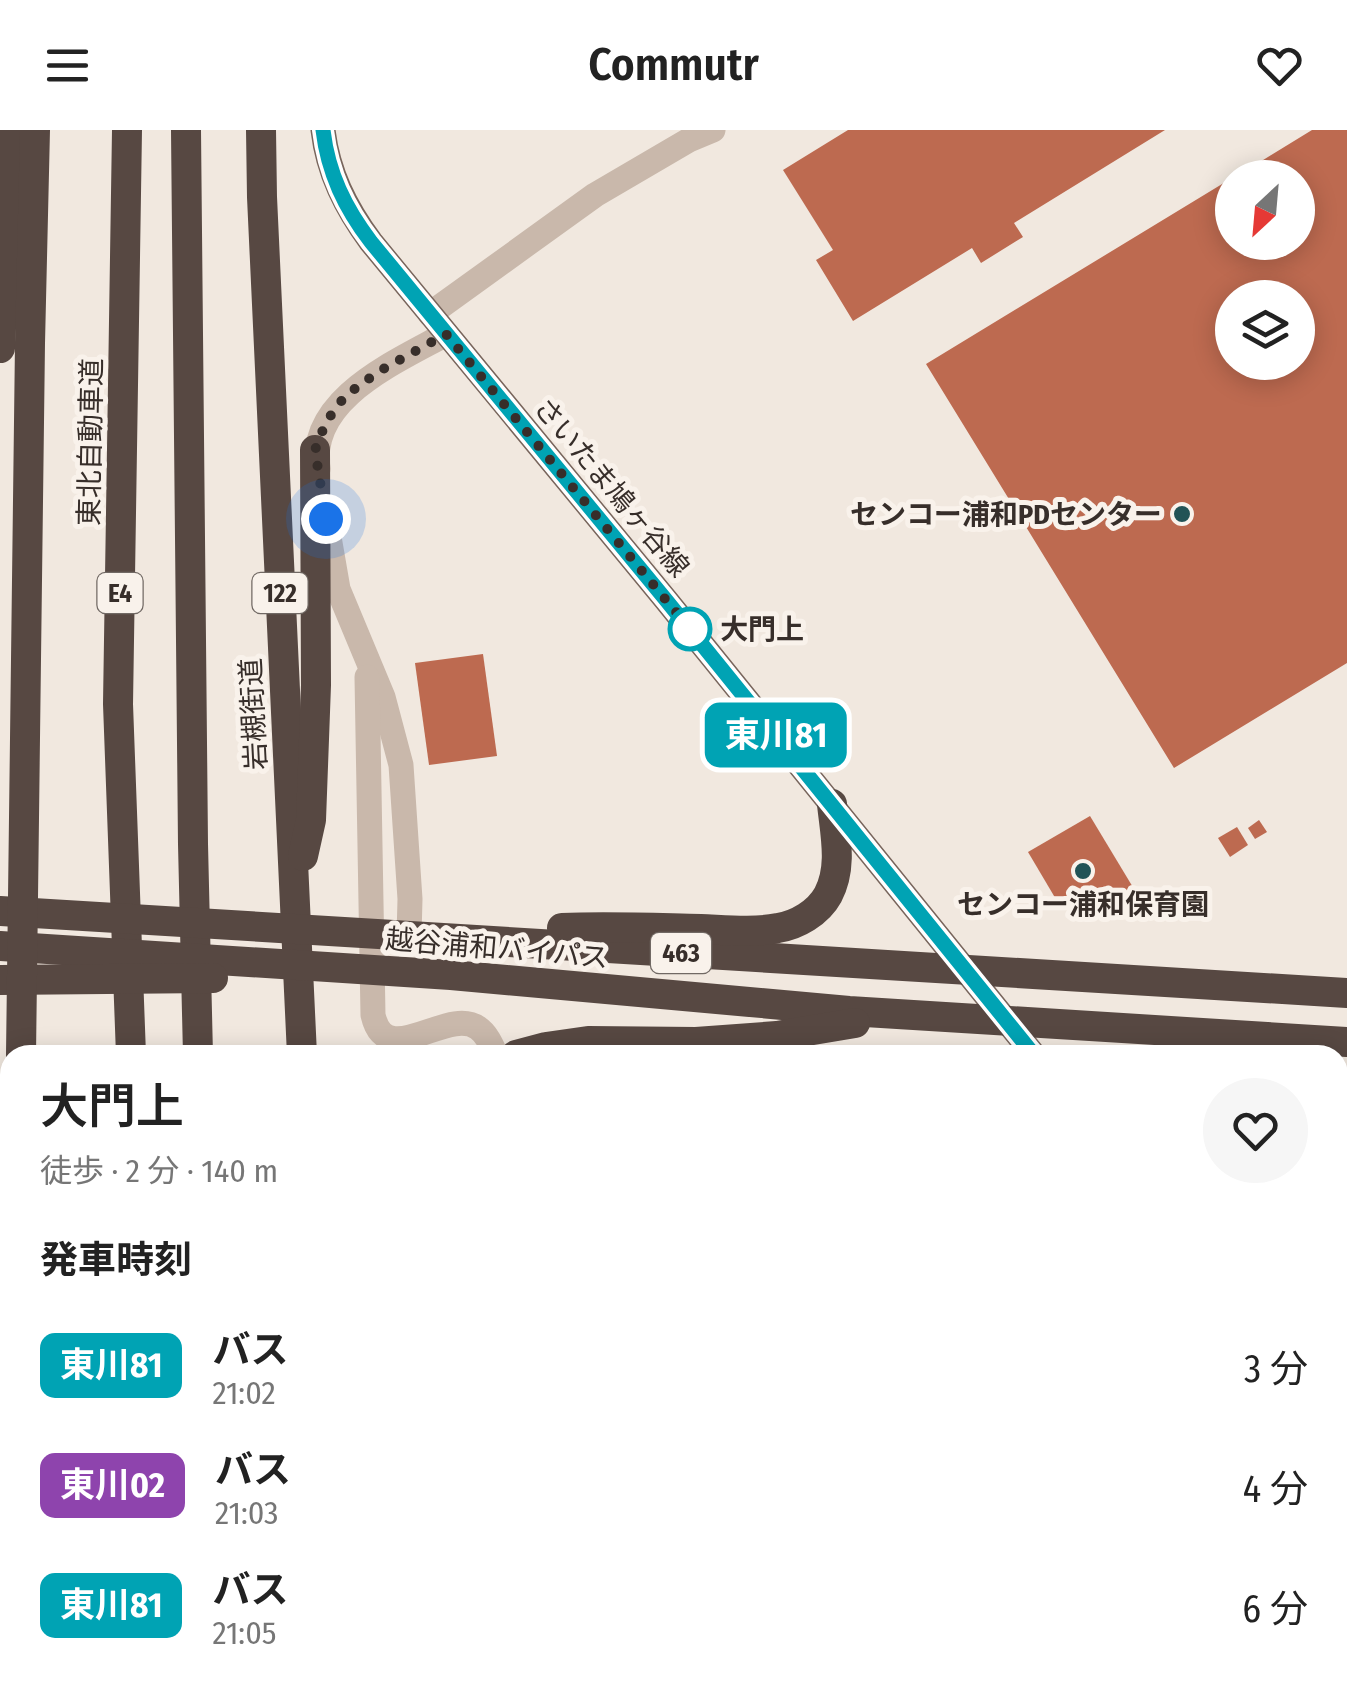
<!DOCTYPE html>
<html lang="ja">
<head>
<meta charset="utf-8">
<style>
	:root { --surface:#fff; --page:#f6f6f6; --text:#222; --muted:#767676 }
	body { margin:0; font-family:"Fira Sans Condensed","Noto Sans JP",sans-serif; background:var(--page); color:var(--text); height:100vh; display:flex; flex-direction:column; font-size:38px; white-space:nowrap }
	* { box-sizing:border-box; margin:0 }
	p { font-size:32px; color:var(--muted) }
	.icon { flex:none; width:55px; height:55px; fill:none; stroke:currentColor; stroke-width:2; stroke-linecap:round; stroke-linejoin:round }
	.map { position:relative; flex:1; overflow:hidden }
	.sheet { position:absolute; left:0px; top:915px; width:1348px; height:642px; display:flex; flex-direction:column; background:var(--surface); border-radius:30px 30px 0 0; box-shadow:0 5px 25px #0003 }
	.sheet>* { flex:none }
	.badge { padding:0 20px; border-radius:15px; font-size:35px; line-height:65px }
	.needle { width:65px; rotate:206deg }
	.fabs { position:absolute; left:1215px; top:30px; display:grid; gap:20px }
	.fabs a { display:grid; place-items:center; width:100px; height:100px; border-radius:50%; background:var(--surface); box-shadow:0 5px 25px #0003; font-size:50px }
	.you { position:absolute; width:50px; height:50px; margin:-25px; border:8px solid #fff; border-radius:50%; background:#1a73e8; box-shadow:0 0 0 15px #1a73e833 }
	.map>.badge { position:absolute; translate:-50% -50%; box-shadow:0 0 0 5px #fff }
	h2 { padding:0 40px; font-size:38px; line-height:90px }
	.round { display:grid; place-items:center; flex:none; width:105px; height:105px; border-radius:52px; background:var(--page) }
	.summary { display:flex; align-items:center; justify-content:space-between; height:170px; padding:0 40px }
	h1 { font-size:48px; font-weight:600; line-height:75px }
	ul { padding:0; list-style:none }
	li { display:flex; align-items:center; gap:30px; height:120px; padding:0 40px }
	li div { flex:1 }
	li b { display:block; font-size:38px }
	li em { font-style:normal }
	li .badge { min-width:110px; font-weight:700; text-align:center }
	header { display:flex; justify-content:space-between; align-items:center; height:130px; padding:0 40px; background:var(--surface); font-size:45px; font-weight:600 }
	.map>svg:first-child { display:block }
	.green { fill:#b5bf9f }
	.building { fill:#bd6a50; fill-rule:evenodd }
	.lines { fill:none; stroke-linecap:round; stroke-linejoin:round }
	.minor { stroke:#c9b8ab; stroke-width:25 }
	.major { stroke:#78655c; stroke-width:25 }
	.highway { stroke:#574842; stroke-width:30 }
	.line-casing { stroke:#fff; stroke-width:22 }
	.line { stroke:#00a3b4; stroke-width:15 }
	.walk { stroke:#372e2a; stroke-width:10; stroke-dasharray:0 18 }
	.poi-dot { fill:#225356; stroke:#f9f2eb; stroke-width:4 }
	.stop-dot { fill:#fff; stroke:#00a3b4; stroke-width:5 }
	.labels { text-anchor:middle; stroke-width:10; stroke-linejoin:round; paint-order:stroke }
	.shield { fill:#f9f2eb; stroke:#716964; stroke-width:2.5 }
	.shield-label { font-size:25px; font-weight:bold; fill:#372e2a }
	.street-label { font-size:28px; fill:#372e2a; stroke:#f9f2eb }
	.poi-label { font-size:28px; font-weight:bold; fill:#372e2a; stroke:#f9f2eb; text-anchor:end }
	.stop-label { font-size:28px; font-weight:bold; fill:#372e2a; stroke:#f9f2eb; text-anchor:start }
</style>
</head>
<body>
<header><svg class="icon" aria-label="menu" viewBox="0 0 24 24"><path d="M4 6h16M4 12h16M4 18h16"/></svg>Commutr<svg class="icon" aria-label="heart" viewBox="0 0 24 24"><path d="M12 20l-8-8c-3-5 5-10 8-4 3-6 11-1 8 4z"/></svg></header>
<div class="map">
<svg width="1347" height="1557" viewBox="0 0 1347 1557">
	<rect width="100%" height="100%" fill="#f1e8df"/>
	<!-- green -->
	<path class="green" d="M1338,1533l9,2v22h-90l3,-9h78z"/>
	<!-- building -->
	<g class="building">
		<path d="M848,0h317l-151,93 9,14 -42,26 -9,-15 -119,73 -37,-61 17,-10 -50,-80z"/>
		<path d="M1312,0h35v533l-173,105 -248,-404 306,-186v64h66v-64h-64zM1232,168h66v64h-66z"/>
		<path d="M483,524l14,102 -68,9 -14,-102z"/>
		<path d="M1090,686l44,73 -41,25h-16l-20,-13 -29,-49z"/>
		<path d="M1259,690l8,12 -12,7 -7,-11z"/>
		<path d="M1237,697l11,18 -18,12 -12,-19z"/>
		<path d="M1338,990l9,1v133l-9,-1z"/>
	</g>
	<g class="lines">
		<!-- minor -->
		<g class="minor">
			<path d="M430,184l165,-119 94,-55 24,-10"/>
			<path d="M318,339c-11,-70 78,-107 128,-135"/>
			<path d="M325,384l13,75 45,108 18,68 9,134 -1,37"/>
			<path d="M367,547l6,338c13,57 74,-9 105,13 9,6 14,18 18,27"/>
		</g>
		<!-- major -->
		<g class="major">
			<path d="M323,0c5,43 23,78 48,112l295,358 368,455"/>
			<path d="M1338,1201l9,6"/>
		</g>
		<!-- highway -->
		<g class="highway">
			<path d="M127,0l-9,574 13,351"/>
			<path d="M186,0l7,714 5,211"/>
			<path d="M261,0l1,67 40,858"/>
			<path d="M0,218l11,-218"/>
			<path d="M303,726l8,-36 5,-135 -1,-235"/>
			<path d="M0,781l1347,82"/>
			<path d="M562,798c46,-2 92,0 139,1 25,1 52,4 77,-1 19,-3 40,-15 50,-33 15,-28 7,-61 4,-91"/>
			<path d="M0,816l451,29 398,36 498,31"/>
			<path d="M0,850l213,-2"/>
			<path d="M21,925l9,-712 5,-213"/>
			<path d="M516,925l30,-8 42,-6 108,1 81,-6 78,-13"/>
			<path d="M0,1299l10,-49"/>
			<path d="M0,1345l10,30"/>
			<path d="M163,1548l1,9"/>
			<path d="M229,1548l1,9"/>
			<path d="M317,1548l1,9"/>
			<path d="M363,1548l1,9"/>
			<path d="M429,1548l1,9"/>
			<path d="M21,1557l3,-9"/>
		</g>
	</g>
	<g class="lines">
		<defs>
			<path id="line" d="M323,0c5,43 22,78 48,112l295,358 368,455"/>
		</defs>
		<!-- line casing -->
		<use href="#line" class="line-casing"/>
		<!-- line -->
		<use href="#line" class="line"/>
		<!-- walk -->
		<path class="walk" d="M326,389l-11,-69 11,-28 19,-26 33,-24 68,-38 244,295"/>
	</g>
	<!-- markers -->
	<g class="poi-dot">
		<circle cx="1182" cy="384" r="10"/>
		<circle cx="1083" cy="741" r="10"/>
	</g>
	<circle class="stop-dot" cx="690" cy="499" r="20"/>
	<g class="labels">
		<!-- shield labels -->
		<g class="shield">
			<rect x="97.5" y="443" width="45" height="40" rx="8"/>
			<rect x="252.5" y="443" width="55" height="40" rx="8"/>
			<rect x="651" y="803" width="60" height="40" rx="8"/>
		</g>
		<g class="shield-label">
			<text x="120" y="472">E4</text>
			<text x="280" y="472">122</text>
			<text x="681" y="832">463</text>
		</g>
		<!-- street labels -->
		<g class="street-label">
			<text transform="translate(90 312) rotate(-89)" y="10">東北自動車道</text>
			<text transform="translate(612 357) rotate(50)" y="10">さいたま鳩ヶ谷線</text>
			<text transform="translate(253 584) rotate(-93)" y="10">岩槻街道</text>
			<text transform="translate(497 818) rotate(5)" y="10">越谷浦和バイパス</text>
		</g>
		<!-- poi labels -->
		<g class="poi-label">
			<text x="1162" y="394">センコー浦和PDセンター</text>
			<text x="1083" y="784" text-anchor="middle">センコー浦和保育園</text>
		</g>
		<!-- stop labels -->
		<g class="stop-label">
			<text x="720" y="509">大門上</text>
		</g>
	</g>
</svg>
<div class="fabs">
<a><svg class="needle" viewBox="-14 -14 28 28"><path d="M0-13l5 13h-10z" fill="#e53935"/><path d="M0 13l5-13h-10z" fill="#767676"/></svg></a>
<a><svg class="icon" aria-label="layers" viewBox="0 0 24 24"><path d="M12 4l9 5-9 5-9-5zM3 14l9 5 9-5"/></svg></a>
</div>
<div class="you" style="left:326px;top:389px"></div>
<b class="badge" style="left:776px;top:605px;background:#00a3b4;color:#fff">東川81</b>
<section class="sheet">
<div class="summary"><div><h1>大門上</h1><p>徒歩 · 2 分 · 140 m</p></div><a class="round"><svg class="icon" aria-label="heart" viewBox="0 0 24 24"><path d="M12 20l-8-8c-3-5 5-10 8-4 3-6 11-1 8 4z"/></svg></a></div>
<h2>発車時刻</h2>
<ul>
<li><span class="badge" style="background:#00a3b4;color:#fff">東川81</span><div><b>バス</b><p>21:02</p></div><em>3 分</em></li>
<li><span class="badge" style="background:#8e44ad;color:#fff">東川02</span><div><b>バス</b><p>21:03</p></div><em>4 分</em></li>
<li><span class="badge" style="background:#00a3b4;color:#fff">東川81</span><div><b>バス</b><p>21:05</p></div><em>6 分</em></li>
</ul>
</section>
</div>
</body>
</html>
